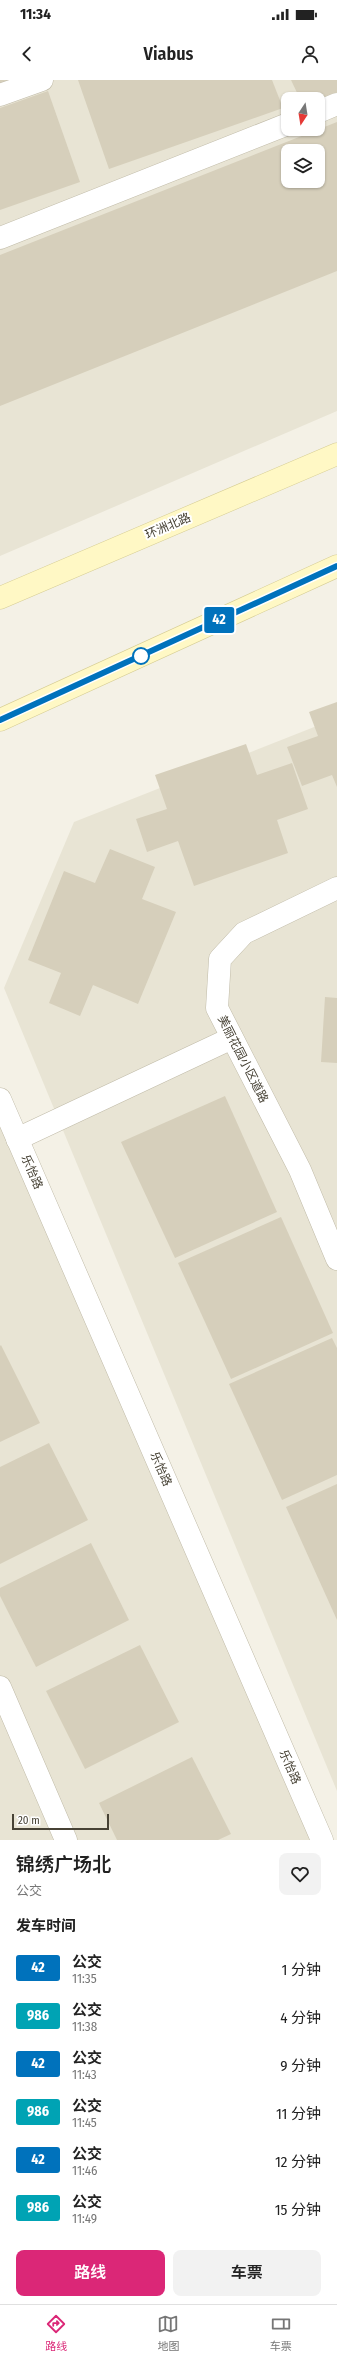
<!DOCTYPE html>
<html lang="zh">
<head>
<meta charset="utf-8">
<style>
	:root { --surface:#fff; --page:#f2f2f2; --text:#222; --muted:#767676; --line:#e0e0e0; --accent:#db2777 }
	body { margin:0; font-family:"Fira Sans Condensed","Noto Sans SC",sans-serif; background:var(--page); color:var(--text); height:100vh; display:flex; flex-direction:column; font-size:15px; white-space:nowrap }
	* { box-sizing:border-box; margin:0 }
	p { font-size:13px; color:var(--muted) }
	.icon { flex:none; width:22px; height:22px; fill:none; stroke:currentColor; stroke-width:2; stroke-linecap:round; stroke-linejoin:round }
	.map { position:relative; height:1760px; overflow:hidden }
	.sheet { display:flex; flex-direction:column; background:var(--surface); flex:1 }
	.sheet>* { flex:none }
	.badge { padding:0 8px; border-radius:3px; font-size:14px; line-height:26px }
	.needle { width:26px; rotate:192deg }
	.tools { position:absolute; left:281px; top:12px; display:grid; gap:8px }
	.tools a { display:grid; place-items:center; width:44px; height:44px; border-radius:8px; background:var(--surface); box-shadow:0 1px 3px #0004; font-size:20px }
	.scale { position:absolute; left:12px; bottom:10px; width:97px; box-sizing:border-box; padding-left:4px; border:2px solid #474235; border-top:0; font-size:11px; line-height:14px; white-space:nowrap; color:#474235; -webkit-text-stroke:3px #fff; paint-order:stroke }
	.map>.badge { position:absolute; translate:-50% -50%; box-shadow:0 0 0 2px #fff }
	h2 { padding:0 16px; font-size:15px; line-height:36px }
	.round { display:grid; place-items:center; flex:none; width:42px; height:42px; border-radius:8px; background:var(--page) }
	.summary { display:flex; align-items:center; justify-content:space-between; height:68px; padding:0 16px }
	h1 { font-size:19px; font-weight:600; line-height:30px }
	.cta { display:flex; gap:8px; margin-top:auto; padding:8px 16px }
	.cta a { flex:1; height:46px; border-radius:8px; background:var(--accent); color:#fff; font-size:16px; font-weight:600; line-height:46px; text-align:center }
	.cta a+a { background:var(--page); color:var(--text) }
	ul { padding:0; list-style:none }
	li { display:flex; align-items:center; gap:12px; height:48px; padding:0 16px }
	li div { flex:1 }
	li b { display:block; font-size:15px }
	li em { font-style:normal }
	li .badge { min-width:44px; font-weight:700; text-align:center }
	.status { display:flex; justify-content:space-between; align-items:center; height:28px; padding:0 20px; background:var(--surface); direction:ltr }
	.status svg { height:11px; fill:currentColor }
	header { display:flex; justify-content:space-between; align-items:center; height:52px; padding:0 16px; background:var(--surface); font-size:18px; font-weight:600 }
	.tab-bar { display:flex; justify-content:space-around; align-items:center; height:56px; border-top:1px solid var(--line); background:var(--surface); font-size:11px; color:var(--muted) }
	.tab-bar a { display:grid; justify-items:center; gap:2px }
	.tab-bar .current { color:var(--accent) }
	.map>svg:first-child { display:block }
	.residential { fill:#e8e4d4; fill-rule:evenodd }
	.building { fill:#d6cfbb; fill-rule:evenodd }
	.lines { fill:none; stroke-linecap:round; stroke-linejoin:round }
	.pedestrian-casing { stroke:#c0bba8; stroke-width:23 }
	.minor-casing { stroke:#c0bba8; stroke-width:23 }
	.tertiary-casing { stroke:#c0bba8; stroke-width:23 }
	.secondary-casing { stroke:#d6cd94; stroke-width:23 }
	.pedestrian { stroke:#fff; stroke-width:22 }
	.minor { stroke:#fff; stroke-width:22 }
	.tertiary { stroke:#fff; stroke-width:22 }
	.secondary { stroke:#fff8c5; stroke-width:22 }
	.line-casing { stroke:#fff; stroke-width:9 }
	.line { stroke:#0072bc; stroke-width:6 }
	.stop-dot { fill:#fff; stroke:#0072bc; stroke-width:2 }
	.labels { text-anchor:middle; stroke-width:4; stroke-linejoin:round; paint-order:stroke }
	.street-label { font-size:12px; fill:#474235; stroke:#fff }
</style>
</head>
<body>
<div class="status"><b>11:34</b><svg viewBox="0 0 49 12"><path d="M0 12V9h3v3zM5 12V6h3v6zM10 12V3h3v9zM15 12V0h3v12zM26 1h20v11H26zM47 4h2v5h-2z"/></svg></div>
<header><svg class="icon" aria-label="back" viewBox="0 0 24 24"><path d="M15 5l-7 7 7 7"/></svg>Viabus<svg class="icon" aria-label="person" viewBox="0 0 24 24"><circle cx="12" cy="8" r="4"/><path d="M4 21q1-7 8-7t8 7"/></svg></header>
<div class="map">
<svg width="337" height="1760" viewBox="0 0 337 1760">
	<rect width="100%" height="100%" fill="#f4f1e6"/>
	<!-- residential -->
	<g class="residential">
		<path d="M0,0h337v331l-337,145zM288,19h30v30h-30zM288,71h30v30h-30z"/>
		<path d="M337,638v1073l-333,-803 70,-166z"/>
		<path d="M0,1019l322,741h-322z"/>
	</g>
	<!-- building -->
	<g class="building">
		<path d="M0,0h16l-16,6z"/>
		<path d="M78,0h194l11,28 -174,61z"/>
		<path d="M291,0h46v12l-19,8 -18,-1z"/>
		<path d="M48,11l32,91 -80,28v-102z"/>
		<path d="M337,42v149l-337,135v-151zM288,71h30v30h-30z"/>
		<path d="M337,622v85l-5,-12 -30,11 -15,-39 31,-11 -9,-24z"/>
		<path d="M246,664l11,31 35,-12 16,46 -31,11 11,33 -94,33 -16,-45 -31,11 -11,-33 31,-10 -12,-34z"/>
		<path d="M110,769l45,18 -13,32 34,13 -38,92 -45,-19 -13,31 -31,-13 12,-30 -33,-13 36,-89 31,12z"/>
		<path d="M325,917l12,1v65l-16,-1z"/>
		<path d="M225,1016l52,116 -102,46 -54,-116z"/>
		<path d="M281,1137l52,116 -102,46 -53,-116z"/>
		<path d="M332,1258l5,10v127l-55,25 -53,-116z"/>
		<path d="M1,1265l39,78 -40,19v-96z"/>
		<path d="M49,1363l39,77 -88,44v-97z"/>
		<path d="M337,1404v136l-51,-113z"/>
		<path d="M91,1463l38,77 -93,47 -36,-71v-8z"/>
		<path d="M140,1565l39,77 -94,47 -39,-78z"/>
		<path d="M192,1677l39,77 -13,6h-101l-18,-37z"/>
	</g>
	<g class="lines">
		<defs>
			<g id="pedestrian">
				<path d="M318,32l19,-8"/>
				<path d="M0,158l288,-114"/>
			</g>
			<g id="minor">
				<path d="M0,15l42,-15"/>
				<path d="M337,808l-93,45 -24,26 -3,49 83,162 37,89"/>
				<path d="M17,1059l215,-101"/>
				<path d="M0,1607l66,153"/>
			</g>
			<path id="tertiary" d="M0,1019l322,741"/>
			<g id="secondary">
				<path d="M0,518l337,-144"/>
				<path d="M0,640l337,-154"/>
			</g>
		</defs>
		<!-- pedestrian casing -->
		<use href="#pedestrian" class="pedestrian-casing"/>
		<!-- minor casing -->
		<use href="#minor" class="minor-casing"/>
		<!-- tertiary casing -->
		<use href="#tertiary" class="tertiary-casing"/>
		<!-- secondary casing -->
		<use href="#secondary" class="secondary-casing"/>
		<!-- pedestrian -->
		<use href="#pedestrian" class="pedestrian"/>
		<!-- minor -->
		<use href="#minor" class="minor"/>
		<!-- tertiary -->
		<use href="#tertiary" class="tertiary"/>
		<!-- secondary -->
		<use href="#secondary" class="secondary"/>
	</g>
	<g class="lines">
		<defs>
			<path id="line" d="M0,640l337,-154"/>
		</defs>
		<!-- line casing -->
		<use href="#line" class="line-casing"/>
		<!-- line -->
		<use href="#line" class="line"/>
	</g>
	<!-- markers -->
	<circle class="stop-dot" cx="141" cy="576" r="8"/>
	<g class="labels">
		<!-- street labels -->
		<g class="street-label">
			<text transform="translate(168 446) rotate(-23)" y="4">环洲北路</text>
			<text transform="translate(243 979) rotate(63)" y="4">美丽花园小区道路</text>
			<text transform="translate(32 1092) rotate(67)" y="4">乐怡路</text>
			<text transform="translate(161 1389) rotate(67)" y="4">乐怡路</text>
			<text transform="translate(290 1687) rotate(67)" y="4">乐怡路</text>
		</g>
	</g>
</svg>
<div class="tools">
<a><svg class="needle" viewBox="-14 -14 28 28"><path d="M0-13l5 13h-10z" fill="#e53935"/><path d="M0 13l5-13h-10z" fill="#767676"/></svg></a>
<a><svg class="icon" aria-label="layers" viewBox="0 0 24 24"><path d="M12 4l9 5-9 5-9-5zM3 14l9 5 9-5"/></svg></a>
</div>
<div class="scale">20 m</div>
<b class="badge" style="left:219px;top:540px;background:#0072bc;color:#fff">42</b>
</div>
<section class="sheet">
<div class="summary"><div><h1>锦绣广场北</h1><p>公交</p></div><a class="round"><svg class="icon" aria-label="heart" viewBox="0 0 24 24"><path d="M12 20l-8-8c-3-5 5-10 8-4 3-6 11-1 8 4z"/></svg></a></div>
<h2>发车时间</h2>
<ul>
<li><span class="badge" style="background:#0072bc;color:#fff">42</span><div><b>公交</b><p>11:35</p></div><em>1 分钟</em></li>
<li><span class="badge" style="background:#00a3b4;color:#fff">986</span><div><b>公交</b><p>11:38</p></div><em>4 分钟</em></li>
<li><span class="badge" style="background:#0072bc;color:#fff">42</span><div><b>公交</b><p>11:43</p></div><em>9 分钟</em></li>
<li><span class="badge" style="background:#00a3b4;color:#fff">986</span><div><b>公交</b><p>11:45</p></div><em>11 分钟</em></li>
<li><span class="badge" style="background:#0072bc;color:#fff">42</span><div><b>公交</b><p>11:46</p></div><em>12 分钟</em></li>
<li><span class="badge" style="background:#00a3b4;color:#fff">986</span><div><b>公交</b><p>11:49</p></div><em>15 分钟</em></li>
</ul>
<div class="cta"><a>路线</a><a>车票</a></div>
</section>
<nav class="tab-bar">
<a class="current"><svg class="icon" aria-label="directions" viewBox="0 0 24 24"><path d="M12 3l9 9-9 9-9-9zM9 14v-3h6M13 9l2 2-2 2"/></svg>路线</a>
<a><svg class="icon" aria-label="map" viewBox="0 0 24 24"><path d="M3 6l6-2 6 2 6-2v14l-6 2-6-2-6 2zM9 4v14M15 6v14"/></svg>地图</a>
<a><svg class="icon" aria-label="tickets" viewBox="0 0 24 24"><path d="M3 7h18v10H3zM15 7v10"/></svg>车票</a>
</nav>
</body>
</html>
